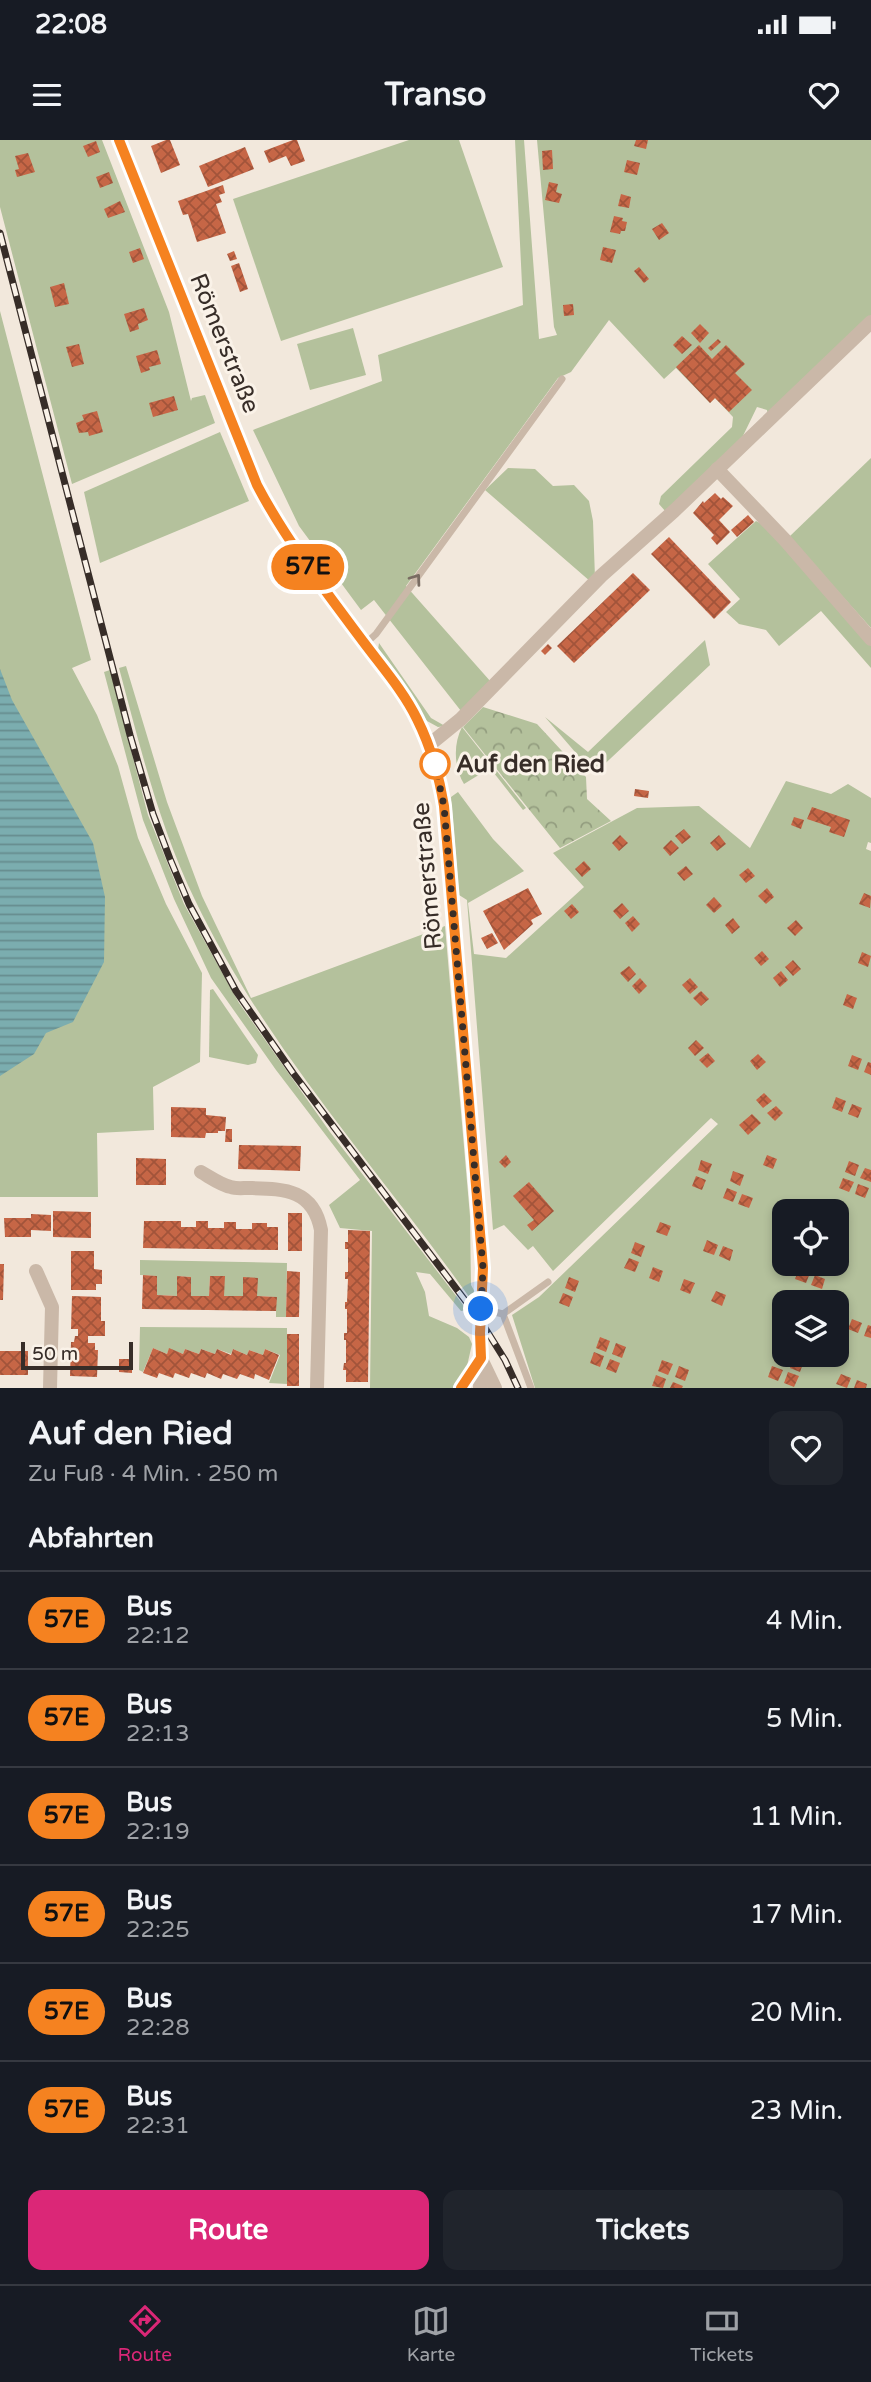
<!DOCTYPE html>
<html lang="de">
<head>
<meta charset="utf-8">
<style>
	:root { --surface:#171b24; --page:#20242c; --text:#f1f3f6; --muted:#9ea1a6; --line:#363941; --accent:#db2777 }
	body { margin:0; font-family:"Varela Round",sans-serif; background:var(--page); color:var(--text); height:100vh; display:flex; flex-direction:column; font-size:26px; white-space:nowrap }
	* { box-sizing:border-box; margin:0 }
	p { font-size:23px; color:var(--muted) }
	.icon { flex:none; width:38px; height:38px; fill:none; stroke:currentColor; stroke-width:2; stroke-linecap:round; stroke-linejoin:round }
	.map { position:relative; height:1248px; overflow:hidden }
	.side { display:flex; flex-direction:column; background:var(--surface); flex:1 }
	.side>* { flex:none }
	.badge { padding:0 14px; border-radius:23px; font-size:24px; line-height:46px }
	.buttons { position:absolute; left:772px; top:1059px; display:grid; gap:14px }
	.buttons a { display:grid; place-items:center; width:77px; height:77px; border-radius:14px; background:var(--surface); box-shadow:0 4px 10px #0003; font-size:35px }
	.scale { position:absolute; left:21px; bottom:18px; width:112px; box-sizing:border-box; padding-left:7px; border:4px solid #372d28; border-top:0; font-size:19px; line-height:24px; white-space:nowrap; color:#372d28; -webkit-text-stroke:5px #faf2e8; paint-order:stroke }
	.you { position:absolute; width:35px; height:35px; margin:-18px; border:5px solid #fff; border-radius:50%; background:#1a73e8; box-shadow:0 0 0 10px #1a73e833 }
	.map>.badge { position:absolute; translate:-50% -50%; box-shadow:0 0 0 4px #fff }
	h2 { padding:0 28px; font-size:26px; line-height:63px }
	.round { display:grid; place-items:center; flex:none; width:74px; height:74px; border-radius:14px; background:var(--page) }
	.summary { display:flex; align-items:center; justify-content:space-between; height:119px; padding:0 28px }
	h1 { font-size:33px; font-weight:700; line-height:52px }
	.action { display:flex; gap:14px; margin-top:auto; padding:14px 28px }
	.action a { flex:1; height:80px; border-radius:14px; background:var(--accent); color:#fff; font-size:28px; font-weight:700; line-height:80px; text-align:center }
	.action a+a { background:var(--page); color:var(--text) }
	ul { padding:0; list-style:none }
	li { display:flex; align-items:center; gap:21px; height:98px; padding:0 28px; border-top:2px solid var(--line) }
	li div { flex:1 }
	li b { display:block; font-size:26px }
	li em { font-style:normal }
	li .badge { min-width:77px; font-weight:700; text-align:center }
	.status { display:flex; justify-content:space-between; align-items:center; height:49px; padding:0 35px; background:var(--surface); direction:ltr }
	.status svg { height:19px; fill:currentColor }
	header { display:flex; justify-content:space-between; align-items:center; height:91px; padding:0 28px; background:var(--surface); font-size:32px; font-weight:700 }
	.tabs { display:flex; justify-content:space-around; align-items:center; height:98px; border-top:2px solid var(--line); background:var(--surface); font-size:19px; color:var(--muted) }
	.tabs a { display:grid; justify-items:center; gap:4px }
	.tabs .active { color:var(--accent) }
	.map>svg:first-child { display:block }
	.green { fill:#b4c19c; fill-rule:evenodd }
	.forest { fill:url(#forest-crowns) }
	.water { fill:url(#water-rules) }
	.building { fill:url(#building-cross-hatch) }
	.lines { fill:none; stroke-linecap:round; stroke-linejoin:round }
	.service { stroke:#cab8a8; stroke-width:7 }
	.minor { stroke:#cab8a8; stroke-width:14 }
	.rail-casing { stroke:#372d28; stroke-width:7 }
	.rail { stroke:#faf2e8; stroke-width:4.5; stroke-dasharray:13; stroke-linecap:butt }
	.oneway { stroke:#796c62 }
	.line-casing { stroke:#fff; stroke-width:16 }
	.line { stroke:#f58220; stroke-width:10 }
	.walk { stroke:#372d28; stroke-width:7; stroke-dasharray:0 12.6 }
	.stop-dot { fill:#fff; stroke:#f58220; stroke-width:3.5 }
	.labels { text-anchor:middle; stroke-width:6; stroke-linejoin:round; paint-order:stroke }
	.street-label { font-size:24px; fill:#372d28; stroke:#faf2e8 }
	.stop-label { font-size:24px; font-weight:bold; fill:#372d28; stroke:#faf2e8; text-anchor:start }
</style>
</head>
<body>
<div class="status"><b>22:08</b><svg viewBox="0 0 49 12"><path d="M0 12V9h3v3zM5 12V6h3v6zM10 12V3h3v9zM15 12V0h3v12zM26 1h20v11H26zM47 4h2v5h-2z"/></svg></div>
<header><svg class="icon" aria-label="menu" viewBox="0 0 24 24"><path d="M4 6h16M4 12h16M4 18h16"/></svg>Transo<svg class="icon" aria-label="heart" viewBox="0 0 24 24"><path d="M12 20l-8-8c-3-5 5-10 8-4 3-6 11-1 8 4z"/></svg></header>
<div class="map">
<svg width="871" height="1248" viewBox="0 0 871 1248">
	<defs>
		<pattern id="forest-crowns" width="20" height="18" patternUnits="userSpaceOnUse" patternTransform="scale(1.75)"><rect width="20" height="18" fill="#b4c19c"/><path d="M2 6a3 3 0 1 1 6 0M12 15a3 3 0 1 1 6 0" fill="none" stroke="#939d7f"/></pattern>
		<pattern id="water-rules" width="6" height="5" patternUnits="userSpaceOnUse" patternTransform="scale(1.75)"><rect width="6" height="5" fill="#7badaf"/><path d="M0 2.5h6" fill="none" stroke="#668d8e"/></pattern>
		<pattern id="building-cross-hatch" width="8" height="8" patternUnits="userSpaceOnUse" patternTransform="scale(1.75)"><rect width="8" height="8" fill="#c66646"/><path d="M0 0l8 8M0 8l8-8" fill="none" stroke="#a2543a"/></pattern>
	</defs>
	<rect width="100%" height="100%" fill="#f2e8dc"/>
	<!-- green -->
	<g class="green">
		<path d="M0,0h102l67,172 22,89 1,-3 13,-3 10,28 -143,61 -72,-277z"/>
		<path d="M409,0h50l44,127 -222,74 -48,-142z"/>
		<path d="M515,0h9l15,199 18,-4 -3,-8 -17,-187h334v178l-103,98 -1,-6 -10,-3 -17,35 -74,70 -7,-8 2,-8 71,-69 1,-10 -18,-19 -5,5 -34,-35 -12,11 -55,-59 -38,52 -13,6 -152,208 85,96 -30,29 -87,-111 -13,10 -62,-84 -46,-96 129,-49 -4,-26 145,-50z"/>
		<path d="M0,171l91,349 -19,8 25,47 21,51 20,72 28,66 36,69 -2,89 -47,25 1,43 -57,3 1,64h-98z"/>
		<path d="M353,188l13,47 -56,15 -13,-46z"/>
		<path d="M220,292l29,69 -149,62 -16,-71z"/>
		<path d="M871,318v170l-82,-91z"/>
		<path d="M508,328l27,1 18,17 21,-1 15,16 4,20 2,57 -4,4 -106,-92z"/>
		<path d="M756,381l8,4 107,119v24l-50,-57 -42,35 -13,-16 -27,-6 -13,-12 14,-13 -32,-35z"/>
		<path d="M705,500l5,25 -116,109 -49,-57 43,35z"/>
		<path d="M379,503l52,75 14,8 -7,1 -11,-6 -49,-71z"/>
		<path d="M126,526l41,136 35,94 49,102 194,-72 25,290 1,69 5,9 -4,7c-94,-133 -206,-253 -277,-401 -36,-74 -55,-154 -76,-232z"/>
		<path d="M110,530l38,145 36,89 55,99 91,129 137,178 -6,1 -31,-37 -14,-2 9,20 4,24 28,12 12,9 3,7 -7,31 -11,13h-84l2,-157 -32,-3 -11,-23 31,-25 -84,-110 -65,-92 -37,-79 -31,-79 -39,-148z"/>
		<path d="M462,587l64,81 -3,2 -33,-42 -26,16c-10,-16 -11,-40 -2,-57z"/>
		<path d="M786,641l45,13 17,-10 23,14v45l-3,-1 -2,7 5,2v537h-336l-23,-73 27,-18 179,-173 -7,-6 -158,153 -20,-25 -5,4 -24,-25 -11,5 -26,-330 -8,-5 -8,-98 7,-5 35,47 31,32 -56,32 6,51 32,4 78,-71 -31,-34 84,-45 62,-2 51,42zM784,1071h52v53h-52zM784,1162h52v52h-52z"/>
		<path d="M213,849l45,66 -2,8 -8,2 -39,-8 1,-67z"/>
		<path d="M140,1120l147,3 -1,54h-10v-20l-19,-1v-18h-13l-1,18h-19v-19l-14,-1 -1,20h-18v-19l-14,-1v20l-20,-1v-19l-17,-1z"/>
		<path d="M140,1187l147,1v56l-18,-1 11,-28 -15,-6 -2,6 -14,-5 -2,5 -14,-6 -2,5 -14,-5 -2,5 -14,-5 -2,5 -14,-5 -2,5 -14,-5 -2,5 -14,-6 -10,24 -4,-2z"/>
	</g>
	<!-- forest -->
	<path class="forest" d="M483,567l54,17 49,53 1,22 24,22 -51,27 -97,-121z"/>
	<!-- water -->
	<path class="water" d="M0,529l12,31 81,143 12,54 -1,65 -31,60 -27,11 -12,21 -34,22z"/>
	<!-- building -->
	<g class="building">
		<path d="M166,0h4l10,25 -19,8 -10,-27z"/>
		<path d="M293,0h4l8,21 -14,5 -5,-10 -17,7 -5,-12z"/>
		<path d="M636,0h12l-2,9 -12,-3z"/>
		<path d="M96,1l4,11 -12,5 -5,-11z"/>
		<path d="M245,7l9,22 -46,18 -9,-21z"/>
		<path d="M552,10l1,19 -10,1 -1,-19z"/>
		<path d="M28,13l7,19 -18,5 -2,-7 4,-1 -4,-13z"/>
		<path d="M627,20l13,3 -3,12 -13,-3z"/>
		<path d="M109,32l4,11 -13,5 -4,-11z"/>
		<path d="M549,42l9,2 -2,8 6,2 -3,9 -14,-3z"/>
		<path d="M223,45l2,8 -6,2 3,7 -6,2 10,29 -29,9 -9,-28 -5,1 -5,-14z"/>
		<path d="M621,54l10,3 -2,11 -11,-2z"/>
		<path d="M120,61l5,11 -17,6 -4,-9z"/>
		<path d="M614,76l9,2 -1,3 5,1 -2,9h-4l-1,3 -10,-2z"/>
		<path d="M662,83l7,10 -10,7 -7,-11z"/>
		<path d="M603,107l13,3 -4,13 -12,-3z"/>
		<path d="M140,108l4,11 -11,4 -4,-11z"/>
		<path d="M234,111l3,8 -7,2 -3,-7z"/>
		<path d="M239,123l9,26 -8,3 -9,-26z"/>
		<path d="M639,127l10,12 -5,4 -10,-12z"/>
		<path d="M64,143l5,21 -14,3 -5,-20z"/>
		<path d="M573,164l1,11 -10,1 -1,-11z"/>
		<path d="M144,168l4,12 -10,4 1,5 -9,3 -6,-18z"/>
		<path d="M700,184l9,9 -9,10 -9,-10z"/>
		<path d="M682,196l10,9 -10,9 -9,-9z"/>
		<path d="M718,199l3,3 -10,9 -3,-3z"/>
		<path d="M79,204l5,20 -12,3 -6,-20z"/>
		<path d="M699,205l13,14 14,-14 19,19 -10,9 17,17 -23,22 -14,-14 -5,5 -34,-36z"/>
		<path d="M157,210l4,14 -12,3 1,3 -9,3 -5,-17z"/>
		<path d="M174,256l4,14 -25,7 -4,-14z"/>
		<path d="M97,271l6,21 -14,4 -1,-4 -9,1 -3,-10 8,-3 -2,-5z"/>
		<path d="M715,353l6,6 2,-2 10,9 -14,14 11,12 -13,13 -6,-7 3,-3 -21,-22 10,-12 1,2z"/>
		<path d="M748,375l6,7 -17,15 -6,-7z"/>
		<path d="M669,397l62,65 -17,17 -63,-65z"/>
		<path d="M633,433l17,17 -76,73 -17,-17z"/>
		<path d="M548,504l4,4 -7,7 -4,-4z"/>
		<path d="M635,649l14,2 -1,7 -14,-2z"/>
		<path d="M812,667l38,13 -6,17 -15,-5 2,-5 -24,-8z"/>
		<path d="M794,677l10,3 -3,9 -10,-4z"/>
		<path d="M684,689l7,8 -9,7 -7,-8z"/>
		<path d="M620,695l8,8 -9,8 -7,-8z"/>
		<path d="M719,695l7,9 -9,7 -7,-8z"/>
		<path d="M671,700l8,8 -9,8 -7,-8z"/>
		<path d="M584,721l7,8 -9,8 -7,-8z"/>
		<path d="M686,726l7,8 -9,7 -7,-8z"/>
		<path d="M748,728l7,8 -9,7 -7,-8z"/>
		<path d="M528,748l14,26 -11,6 2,4 -29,26 -21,-39z"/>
		<path d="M767,748l7,9 -8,7 -8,-8z"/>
		<path d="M864,753l7,3 -1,12 -11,-4z"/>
		<path d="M714,757l8,9 -8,7 -8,-8z"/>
		<path d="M622,763l7,8 -9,8 -7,-8z"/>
		<path d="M572,764l7,8 -8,7 -7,-8z"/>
		<path d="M633,776l7,8 -8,8 -7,-9z"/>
		<path d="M733,778l7,9 -8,7 -7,-9z"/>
		<path d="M796,780l7,8 -8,8 -8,-8z"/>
		<path d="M492,793l6,10 -11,6 -6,-11z"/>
		<path d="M762,811l7,8 -8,7 -7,-8z"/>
		<path d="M862,812l9,4 -3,11 -10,-4z"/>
		<path d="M793,820l8,9 -8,7 -8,-9z"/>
		<path d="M629,826l7,8 -8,8 -8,-9z"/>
		<path d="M781,831l7,9 -8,7 -7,-9z"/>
		<path d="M640,838l7,8 -8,8 -7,-8z"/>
		<path d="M690,838l8,9 -8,7 -8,-9z"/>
		<path d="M701,851l8,8 -8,7 -8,-8z"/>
		<path d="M847,854l10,4 -4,11 -10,-4z"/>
		<path d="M696,900l8,8 -9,8 -7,-8z"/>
		<path d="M708,913l7,8 -8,7 -8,-8z"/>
		<path d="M758,914l8,8 -9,8 -7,-9z"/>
		<path d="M852,915l10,4 -4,11 -10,-4z"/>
		<path d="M868,922l3,1v12l-7,-3z"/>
		<path d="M764,953l8,8 -9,7 -7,-8z"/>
		<path d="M836,957l10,4 -4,11 -10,-4z"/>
		<path d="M852,964l10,4 -4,10 -10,-4z"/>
		<path d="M776,966l7,7 -8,8 -8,-8z"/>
		<path d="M171,967l35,1v7l20,2 -1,14h-7v2h-12l-1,5 -34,-1z"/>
		<path d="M752,974l9,9 -13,12 -9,-10z"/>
		<path d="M226,989h6v13h-7z"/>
		<path d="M239,1005l62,1 -1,25 -62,-2z"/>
		<path d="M506,1015l5,7 -6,6 -6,-6z"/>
		<path d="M767,1015l10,4 -4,10 -10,-4z"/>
		<path d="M136,1018l30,1v26h-30z"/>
		<path d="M701,1020l11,4 -4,10 -10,-4z"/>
		<path d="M849,1021l10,4 -4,11 -10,-4z"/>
		<path d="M865,1028l6,2v12l-11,-4z"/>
		<path d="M733,1031l11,4 -4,11 -10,-5z"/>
		<path d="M696,1036l10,4 -4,10 -10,-4z"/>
		<path d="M843,1038l11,4 -5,10 -10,-4z"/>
		<path d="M529,1042l25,29 -22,20 -5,-6 7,-5 -21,-24z"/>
		<path d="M858,1044l11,4 -4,10 -10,-4z"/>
		<path d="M727,1048l10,4 -4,10 -10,-4z"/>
		<path d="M742,1054l11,4 -4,10 -11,-4z"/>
		<path d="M53,1071l38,1v26l-38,-1z"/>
		<rect x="288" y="1073" width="14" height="38"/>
		<path d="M31,1074l20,1v16l-20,-1v7h-26l-1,-19h27z"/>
		<path d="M144,1081h37v6h15v-6h12v7h16v-6h12v7h16v-6h15v4h11v23l-135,-2z"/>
		<path d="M660,1082l11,4 -4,10 -11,-4z"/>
		<path d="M348,1090l22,1 -2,151h-22v-12h-3l1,-7h2v-23h-2v-7h3v-24h-2v-7h2l1,-23h-3v-7h3v-23h-3v-7h3z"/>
		<path d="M707,1100l11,5 -4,10 -11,-4z"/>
		<path d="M635,1102l10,4 -4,11 -10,-4z"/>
		<path d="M723,1106l10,4 -3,11 -11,-5z"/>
		<path d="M71,1111h23v18l8,1v14h-6v6h-25z"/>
		<path d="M629,1118l10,4 -4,10 -11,-4z"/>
		<path d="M0,1124h4l-1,36h-3z"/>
		<path d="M653,1127l10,4 -4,11 -10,-4z"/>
		<path d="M799,1129l11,4 -4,10 -11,-4z"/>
		<path d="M287,1131l13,1 -1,45h-13z"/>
		<path d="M143,1135l14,1v19l20,1v-20l14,1v19h18l1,-20h15l-1,20h19v-19l15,1 -1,18 20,1 -1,14 -134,-2z"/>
		<path d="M815,1135l10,4 -3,10 -11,-4z"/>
		<path d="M569,1137l10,4 -4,11 -10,-4z"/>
		<path d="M684,1139l11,4 -5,11 -10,-4z"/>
		<path d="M716,1151l10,4 -4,11 -11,-5z"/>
		<path d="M563,1153l10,4 -4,10 -10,-4z"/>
		<path d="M72,1156l29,1v24h4v15h-17v7h7v7h3l-1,27 -27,-1 1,-34h3l1,-6h3v-7h-7z"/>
		<path d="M852,1179l10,4 -4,10 -10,-4z"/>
		<path d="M868,1185l3,1v12l-7,-2z"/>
		<rect x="287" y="1194" width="12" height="52"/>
		<path d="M600,1197l10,4 -4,11 -10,-4z"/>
		<path d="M616,1203l10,4 -4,11 -10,-4z"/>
		<path d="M153,1208l14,6 2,-6 14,6 2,-5 14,5 2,-5 14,5 2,-5 14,6 2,-6 14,6 2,-5 14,5 2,-6 14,6 -10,25 -14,-6 -1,5 -14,-5 -3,5 -14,-5 -2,5 -14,-6 -2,5 -14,-5 -2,5 -14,-5 -2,5 -14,-5 -2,5 -14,-5z"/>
		<rect x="0" y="1211" width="28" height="24"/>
		<path d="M779,1211l5,3h5l-4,11 -11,-4z"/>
		<path d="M594,1212l10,4 -4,11 -10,-4z"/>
		<path d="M794,1217l10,4 -4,11 -10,-4z"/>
		<path d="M119,1219h13v14l-13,-1z"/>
		<path d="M610,1219l10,4 -4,10 -10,-4z"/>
		<path d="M662,1220l11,4 -5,11 -10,-4z"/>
		<path d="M679,1226l10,4 -4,11 -10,-4z"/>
		<path d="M772,1226l11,4 -5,11 -10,-4z"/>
		<path d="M788,1232l11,4 -5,11 -10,-4z"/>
		<path d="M841,1234l10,4 -4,10 -11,-4z"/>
		<path d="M656,1235l10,4 -3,9 -11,-2z"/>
		<path d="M857,1240l10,4 -1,4h-12z"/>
		<path d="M673,1242l10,4 -1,2h-12z"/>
	</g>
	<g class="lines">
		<!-- service -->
		<g class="service">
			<path d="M365,504l11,-10 186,-255"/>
			<path d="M482,1169l21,5 28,74"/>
			<path d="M503,1174l45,-32"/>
		</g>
		<!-- minor -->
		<g class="minor">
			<path d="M119,0l138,345c29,56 68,105 105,155 19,25 41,51 55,79 14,28 22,56 27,87l39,462 -3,120"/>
			<path d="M717,329l68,71 86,99"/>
			<path d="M429,605l32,-26 140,-143 73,-65 197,-189"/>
			<path d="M201,1032c9,5 20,13 30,15 5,2 12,1 17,1 35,1 65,0 73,42l-4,158"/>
			<path d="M36,1131l16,36 -2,81"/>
			<path d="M483,1223l12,25"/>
			<path d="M461,1248l20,-30"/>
		</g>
		<defs>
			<path id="rail" d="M0,93l130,502 23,79 17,45 19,45 47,87 57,82 187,247 25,40 13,28"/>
		</defs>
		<!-- rail casing -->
		<use href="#rail" class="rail-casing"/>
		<!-- rail -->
		<use href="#rail" class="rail"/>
	</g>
	<!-- one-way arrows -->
	<defs><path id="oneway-chevron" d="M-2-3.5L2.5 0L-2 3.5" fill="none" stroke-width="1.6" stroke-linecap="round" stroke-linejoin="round" transform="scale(1.75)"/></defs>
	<use class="oneway" href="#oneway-chevron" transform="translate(416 439) rotate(-54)"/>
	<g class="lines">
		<defs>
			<path id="line" d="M119,0l138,345c30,57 70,108 108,159 18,24 39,48 52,75 14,28 22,56 27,87l39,462 -3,65 1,25 -20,30"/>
		</defs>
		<!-- line casing -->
		<use href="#line" class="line-casing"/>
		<!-- line -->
		<use href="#line" class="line"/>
		<!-- walk -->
		<path class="walk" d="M435,624l9,42 39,462 -2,41"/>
	</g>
	<!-- markers -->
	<circle class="stop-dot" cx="435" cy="624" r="14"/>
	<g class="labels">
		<!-- street labels -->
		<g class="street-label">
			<text transform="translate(225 203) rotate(68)" y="8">Römerstraße</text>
			<text transform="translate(427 736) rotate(-95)" y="8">Römerstraße</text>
		</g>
		<!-- stop labels -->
		<g class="stop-label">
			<text x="456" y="632">Auf den Ried</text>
		</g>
	</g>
</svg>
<div class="buttons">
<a><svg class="icon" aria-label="locate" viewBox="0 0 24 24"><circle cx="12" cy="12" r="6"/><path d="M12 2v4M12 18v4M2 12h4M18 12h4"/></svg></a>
<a><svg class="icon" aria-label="layers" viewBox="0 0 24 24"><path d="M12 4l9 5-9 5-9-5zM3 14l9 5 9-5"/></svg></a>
</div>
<div class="scale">50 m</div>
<div class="you" style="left:481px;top:1169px"></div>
<b class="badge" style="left:308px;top:427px;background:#f58220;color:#111">57E</b>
</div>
<section class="side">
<div class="summary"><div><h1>Auf den Ried</h1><p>Zu Fuß · 4 Min. · 250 m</p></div><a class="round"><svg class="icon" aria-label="heart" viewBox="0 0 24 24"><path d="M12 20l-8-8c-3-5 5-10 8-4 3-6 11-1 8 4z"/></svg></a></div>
<h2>Abfahrten</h2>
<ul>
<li><span class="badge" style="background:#f58220;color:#111">57E</span><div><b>Bus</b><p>22:12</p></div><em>4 Min.</em></li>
<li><span class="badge" style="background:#f58220;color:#111">57E</span><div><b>Bus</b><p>22:13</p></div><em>5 Min.</em></li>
<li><span class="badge" style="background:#f58220;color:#111">57E</span><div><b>Bus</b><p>22:19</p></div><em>11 Min.</em></li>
<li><span class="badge" style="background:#f58220;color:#111">57E</span><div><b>Bus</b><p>22:25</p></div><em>17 Min.</em></li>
<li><span class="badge" style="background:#f58220;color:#111">57E</span><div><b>Bus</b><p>22:28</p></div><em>20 Min.</em></li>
<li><span class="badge" style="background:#f58220;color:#111">57E</span><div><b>Bus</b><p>22:31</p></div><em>23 Min.</em></li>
</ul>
<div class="action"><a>Route</a><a>Tickets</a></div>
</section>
<nav class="tabs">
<a class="active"><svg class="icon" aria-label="directions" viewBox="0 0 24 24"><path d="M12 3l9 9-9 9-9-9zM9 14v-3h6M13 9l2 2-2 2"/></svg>Route</a>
<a><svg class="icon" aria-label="map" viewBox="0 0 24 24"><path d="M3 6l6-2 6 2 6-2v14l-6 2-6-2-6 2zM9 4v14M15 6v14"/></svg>Karte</a>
<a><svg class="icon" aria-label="tickets" viewBox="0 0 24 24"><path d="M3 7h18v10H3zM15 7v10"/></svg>Tickets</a>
</nav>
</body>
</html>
